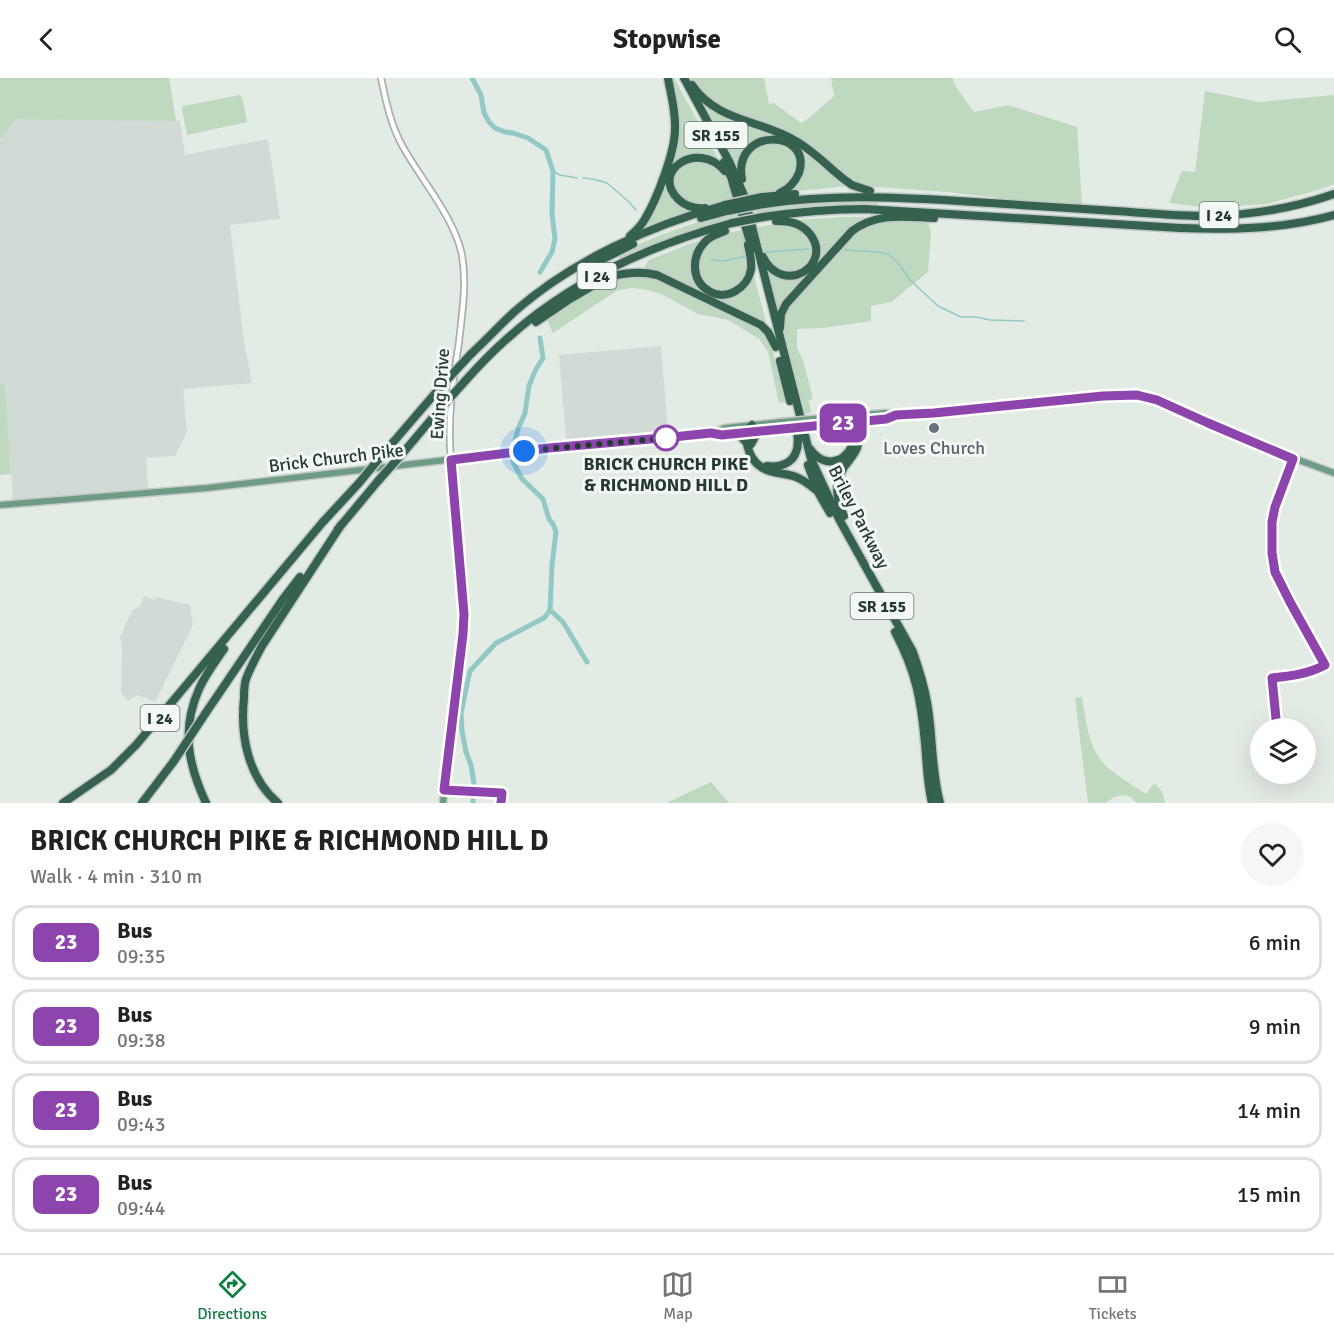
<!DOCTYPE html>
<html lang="en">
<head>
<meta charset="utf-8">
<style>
	:root { --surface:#fff; --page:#f6f6f6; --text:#222; --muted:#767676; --line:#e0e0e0; --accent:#0b8043 }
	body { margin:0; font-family:Signika,sans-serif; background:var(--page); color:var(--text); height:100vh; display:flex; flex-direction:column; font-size:22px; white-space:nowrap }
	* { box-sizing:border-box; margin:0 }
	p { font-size:20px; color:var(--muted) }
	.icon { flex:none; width:33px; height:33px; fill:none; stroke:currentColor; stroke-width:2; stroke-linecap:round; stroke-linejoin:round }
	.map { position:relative; height:725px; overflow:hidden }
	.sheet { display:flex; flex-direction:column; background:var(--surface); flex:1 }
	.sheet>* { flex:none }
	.badge { padding:0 12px; border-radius:9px; font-size:21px; line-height:39px }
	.tools { position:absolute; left:1250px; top:640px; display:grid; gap:12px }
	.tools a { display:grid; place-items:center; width:66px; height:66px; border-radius:50%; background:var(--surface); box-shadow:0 6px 24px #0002; font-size:30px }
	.you { position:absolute; width:30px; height:30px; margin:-15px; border:4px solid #fff; border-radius:50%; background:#1a73e8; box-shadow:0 0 0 9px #1a73e833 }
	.map>.badge { position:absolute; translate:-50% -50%; box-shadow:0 0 0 3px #fff }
	.round { display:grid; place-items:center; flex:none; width:63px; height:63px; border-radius:32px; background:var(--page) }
	.overview { display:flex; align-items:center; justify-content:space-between; height:102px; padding:0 30px }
	h1 { font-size:28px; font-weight:700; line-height:45px }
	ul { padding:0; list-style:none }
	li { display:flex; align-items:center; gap:18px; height:75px; margin:0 12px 9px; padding:0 18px; border:3px solid var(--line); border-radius:18px }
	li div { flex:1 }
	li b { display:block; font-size:22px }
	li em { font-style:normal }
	li .badge { min-width:66px; font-weight:700; text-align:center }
	header { display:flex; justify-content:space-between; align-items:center; height:78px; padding:0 30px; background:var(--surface); font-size:27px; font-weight:700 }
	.tab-bar { display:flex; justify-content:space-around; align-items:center; height:84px; border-top:2px solid var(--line); background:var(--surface); font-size:16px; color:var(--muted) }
	.tab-bar a { display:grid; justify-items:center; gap:3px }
	.tab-bar .on { color:var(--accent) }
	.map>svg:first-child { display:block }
	.built { fill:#d1dad4 }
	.green { fill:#bed9c0 }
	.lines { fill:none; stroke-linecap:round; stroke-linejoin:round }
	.stream { stroke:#92c9c5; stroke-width:1.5 }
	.river { stroke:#92c9c5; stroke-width:5 }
	.minor-casing { stroke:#a6b2ab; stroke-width:8 }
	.major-casing { stroke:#c2c8c5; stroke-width:9 }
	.highway-casing { stroke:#c2c8c5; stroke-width:11 }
	.minor { stroke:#fff; stroke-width:4.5 }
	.major { stroke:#6d9b85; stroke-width:6 }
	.highway { stroke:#34624f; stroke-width:8 }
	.major-bridge-casing { stroke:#c2c8c5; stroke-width:9; stroke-linecap:butt }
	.highway-bridge-casing { stroke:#c2c8c5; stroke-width:11; stroke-linecap:butt }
	.major-bridge { stroke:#6d9b85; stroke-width:6 }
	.highway-bridge { stroke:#34624f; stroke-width:8 }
	.line-casing { stroke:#fff; stroke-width:14 }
	.line { stroke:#8e44ad; stroke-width:9 }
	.walk { stroke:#253a30; stroke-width:6; stroke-dasharray:0 10.8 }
	.worship-dot { fill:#6b7280; stroke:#f3f8f4; stroke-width:2 }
	.stop-dot { fill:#fff; stroke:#8e44ad; stroke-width:3 }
	.labels { text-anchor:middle; stroke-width:6; stroke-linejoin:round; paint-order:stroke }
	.shield { fill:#f3f8f4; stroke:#63736b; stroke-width:1.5 }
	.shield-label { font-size:16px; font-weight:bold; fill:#253a30 }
	.street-label { font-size:18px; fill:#253a30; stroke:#f3f8f4 }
	.worship-label { font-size:18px; fill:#5b616d; stroke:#f3f8f4 }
	.stop-label { font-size:18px; font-weight:bold; fill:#253a30; stroke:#f3f8f4 }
</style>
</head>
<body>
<header><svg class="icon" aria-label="back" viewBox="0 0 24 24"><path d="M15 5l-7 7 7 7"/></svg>Stopwise<svg class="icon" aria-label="search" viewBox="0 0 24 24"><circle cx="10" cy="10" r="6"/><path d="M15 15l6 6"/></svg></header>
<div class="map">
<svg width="1334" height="725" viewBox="0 0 1334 725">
	<rect width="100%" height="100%" fill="#e3ebe5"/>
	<!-- built -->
	<g class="built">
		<path d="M85,39l95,4 5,34 83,-16 12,80 -50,6 14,116 8,42 -69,6 4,43 -12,24 -29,2 2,31 -135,11 -8,-115h-5v-245l14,-21z"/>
		<path d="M661,268l7,84 -102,9 -7,-84z"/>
		<path d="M144,518l11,4 1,-3 34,8 3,20 -38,77 -18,-7 -9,6 -5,-5 -2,-4 1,-44 -2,-11 12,-26 8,-5z"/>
	</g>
	<!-- green -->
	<g class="green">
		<path d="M0,0h169l7,43 -161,-2 -15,21z"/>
		<path d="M669,0h5l45,82 1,4 -32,-7 -20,22 25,33 -55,21 37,-85z"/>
		<path d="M691,0h73l5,26 5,-1 27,20 7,-4 26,-23 -3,-18h121l4,9 18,25 34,-7 69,22 5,78 -36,-2 -99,-11 -84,-6 -9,-4c-19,-16 -38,-34 -59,-46 -37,-20 -81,-17 -104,-58z"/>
		<path d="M1205,13l54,11 75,-7v89l-16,6 -52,14 -55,4 -42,-5 13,-32 13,1z"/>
		<path d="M240,17l2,2 5,25 -60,13 -5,-26 1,-3z"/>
		<path d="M700,21l93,42 56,45 -62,6 13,-17 -4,-27 -35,-8 -22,29z"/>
		<path d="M780,65c17,11 16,11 16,31 -17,20 -21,18 -46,23l-7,-21 4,-20 13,-12z"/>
		<path d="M690,83l20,2 13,9 12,27c-13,3 -33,12 -46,5 -3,-1 -5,-4 -7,-7 -15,-14 -9,-27 8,-36z"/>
		<path d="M877,121l1,7 -121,9 -2,-7 32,-6z"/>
		<path d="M737,134l2,6 -119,42 -3,-6c38,-18 78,-33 120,-42z"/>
		<path d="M841,139h34l-9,3 -87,88 -1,-1 -12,-40 28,11 24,-26 -21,-32z"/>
		<path d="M927,142l4,12 -3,40 -37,30 -20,4v15l-49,7 -25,1v19l6,12 10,39 -4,1 2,12 -6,2c-5,-27 -30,-82 -17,-107l60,-69 29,-17z"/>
		<path d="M780,145h9l14,7 9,15v13l-8,11 -15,5 -11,-4 -12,-11 -9,-32z"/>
		<path d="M742,152c3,9 7,19 7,29 0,25 -15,34 -38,31l-12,-14 -1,-18 12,-18 17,-7z"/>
		<path d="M697,163l3,3 -3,4 3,38 25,11 28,-24 14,52v2l-120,-58 -2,-3 4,-6z"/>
		<path d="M643,196l16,6 100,45 12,18 14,59 -6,1 -11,-51 -9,-13 -31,-19 -30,-6 -37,-20 -18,-5 -11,-1 -14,2 -65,43 -7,-16 62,-38z"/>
		<path d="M5,306l6,90 -11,1v-90z"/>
		<path d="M1082,619c4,24 6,52 25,70 12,10 26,18 39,27l8,-10c7,4 10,11 11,19h-29l-5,-6 -7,-2 -10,2 -9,6h-17l-13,-105z"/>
		<path d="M711,704l18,21h-63z"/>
	</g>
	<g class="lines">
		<!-- stream -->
		<g class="stream">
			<path d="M553,93l7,4 17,3"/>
			<path d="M583,100l10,1 14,4 21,18 8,9"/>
			<path d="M845,172l33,2 10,2 12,11 10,15 28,26 23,11h15l14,3 34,1"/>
			<path d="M766,174l42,-3"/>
			<path d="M712,182l11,1 24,-5"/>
		</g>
		<!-- river -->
		<g class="river">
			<path d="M472,0l9,17 3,18 5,9 6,6 10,4 8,1 15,5 18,12 7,21 -1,42 3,26 -3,13 -12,20"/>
			<path d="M550,532l13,12 24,40"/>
			<path d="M473,725l1,-19 -3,-19 -5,-13 -4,-21 -1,-18 9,-42 26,-28 48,-25 6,-8 2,-45 4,-33 -3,-8 -4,-5 -6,-20 -21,-20 -9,-17 1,-16 4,-17 7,-16 4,-27 6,-15 8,-13 -3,-20"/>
		</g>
		<defs>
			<path id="minor" d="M381,0c5,24 10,48 22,69 19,34 51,70 59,108 5,30 0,58 -3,87 -6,39 -12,78 -8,118"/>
			<g id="major">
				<path d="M813,341l72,-6 11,2 38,-2 169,-17 34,-1 20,5 117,51 60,22"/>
				<path d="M814,347l72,-6 9,-4"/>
				<path d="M712,355l9,2 13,-1"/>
				<path d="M745,355l37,-4"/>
				<path d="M0,427l207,-17 342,-40 126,-11 36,-4 14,-5 56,-6"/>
				<path d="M443,725l7,-68 12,-88 2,-33 -13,-154"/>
			</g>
			<g id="highway">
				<path d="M684,0l46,85 14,32 67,264 28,60 74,133c6,17 11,33 14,50 6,33 4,68 13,101"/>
				<path d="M692,7c24,36 68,35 102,55 19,10 34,27 51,40l7,5 18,6"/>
				<path d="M724,84l7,15 21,72"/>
				<path d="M742,101c-10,-52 71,-51 57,-6 -4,9 -10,16 -19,20"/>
				<path d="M762,119l33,-3"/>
				<path d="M764,126c65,-10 129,-7 195,-3 47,3 94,6 141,9 36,2 73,6 109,6 42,-1 85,-8 125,-22"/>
				<path d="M705,130c-10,1 -18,-1 -26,-8 -30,-28 18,-61 46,-29"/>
				<path d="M763,139c34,-5 67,-8 102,-8l315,19c52,2 103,1 154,-13"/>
				<path d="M701,140l26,-7"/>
				<path d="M725,153c-7,3 -15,5 -20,11 -14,14 -14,39 4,49 17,11 39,-3 42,-22 1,-8 -1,-16 -3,-24"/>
				<path d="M630,158c6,-5 11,-10 15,-17 12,-20 30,-67 30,-90 1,-17 -4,-34 -7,-51"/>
				<path d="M763,179c20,40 71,8 47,-23 -9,-11 -20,-13 -34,-13"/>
				<path d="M597,184l36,-18"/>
				<path d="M608,199c17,-4 31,-6 49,-2l104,50 7,7 8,15"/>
				<path d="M536,244l34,-23 41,-24"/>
				<path d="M780,250l1,-14 5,-10 66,-73c26,-19 51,-14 82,-13"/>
				<path d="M471,276c15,-14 28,-28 43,-42 58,-51 137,-87 211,-107"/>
				<path d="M780,283l10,40"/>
				<path d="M466,302c10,-11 21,-23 32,-33 65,-62 148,-101 234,-124"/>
				<path d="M752,347l-7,7c2,19 7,35 28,40 7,2 16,2 23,5 8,3 14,8 20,13"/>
				<path d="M731,356l9,2 6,6"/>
				<path d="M751,366l5,-9 5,-4"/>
				<path d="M810,371c12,17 32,17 42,-3"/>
				<path d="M383,376l61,-71"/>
				<path d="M402,376l38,-45"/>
				<path d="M808,387l10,27 12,21"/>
				<path d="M767,388c11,2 25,-2 29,-14 3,-7 2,-14 1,-21"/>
				<path d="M844,438c-8,-17 -10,-32 0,-49 5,-6 10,-12 13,-19 3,-10 2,-22 0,-33"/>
				<path d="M338,451l40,-48"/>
				<path d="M895,554c21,40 26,67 30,111 2,21 2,40 7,60"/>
				<path d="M205,636l78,-115 17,-22"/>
				<path d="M63,725l48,-33 25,-25 186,-222 37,-40"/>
				<path d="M142,725l32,-42"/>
				<path d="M206,725c-18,-39 -25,-73 -7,-114 6,-14 16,-27 25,-40"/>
				<path d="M278,725c-30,-25 -38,-68 -34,-105 0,-6 0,-13 2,-19 4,-11 10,-22 16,-33l79,-121"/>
			</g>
		</defs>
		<!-- minor casing -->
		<use href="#minor" class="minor-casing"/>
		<!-- major casing -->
		<use href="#major" class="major-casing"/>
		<!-- highway casing -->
		<use href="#highway" class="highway-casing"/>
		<!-- minor -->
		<use href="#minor" class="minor"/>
		<!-- major -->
		<use href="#major" class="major"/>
		<!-- highway -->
		<use href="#highway" class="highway"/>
		<defs>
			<g id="major-bridge">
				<path d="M781,344l32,-3"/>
				<path d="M782,351l32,-4"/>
			</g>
			<g id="highway-bridge">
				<path d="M725,127l37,-8"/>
				<path d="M727,133l37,-7"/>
				<path d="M732,145l31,-6"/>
				<path d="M444,305l27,-29"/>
				<path d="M440,331l26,-29"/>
				<path d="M378,403l24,-27"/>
				<path d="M359,405l24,-29"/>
				<path d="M174,683l31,-47"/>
			</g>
		</defs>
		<!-- major-bridge casing -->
		<use href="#major-bridge" class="major-bridge-casing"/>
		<!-- highway-bridge casing -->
		<use href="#highway-bridge" class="highway-bridge-casing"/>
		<!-- major-bridge -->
		<use href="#major-bridge" class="major-bridge"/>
		<!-- highway-bridge -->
		<use href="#highway-bridge" class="highway-bridge"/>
	</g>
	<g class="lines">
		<defs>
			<path id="line" d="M501,725l1,-10 -58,-3 19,-156 1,-20 -13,-154 98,-12 124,-11 38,-4 11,2 9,-1 155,-15 10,-4 38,-2 169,-17 34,-1 20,5 51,23 85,36 -18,48 -3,15v31l3,19 15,30 35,63c-17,9 -34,11 -53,13l5,51"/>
		</defs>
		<!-- line casing -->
		<use href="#line" class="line-casing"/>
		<!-- line -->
		<use href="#line" class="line"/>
		<!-- walk -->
		<path class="walk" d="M524,373l142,-13"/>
	</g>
	<!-- markers -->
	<circle class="worship-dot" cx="934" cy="350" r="6"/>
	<circle class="stop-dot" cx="666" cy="360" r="12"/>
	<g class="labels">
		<!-- shield labels -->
		<g class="shield">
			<rect x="684.5" y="44" width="63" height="26" rx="4.5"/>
			<rect x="1199.5" y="124" width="39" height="26" rx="4.5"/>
			<rect x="577.5" y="185" width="39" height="26" rx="4.5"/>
			<rect x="850.5" y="515" width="63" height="26" rx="4.5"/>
			<rect x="140.5" y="627" width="39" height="26" rx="4.5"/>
		</g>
		<g class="shield-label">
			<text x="716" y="63">SR 155</text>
			<text x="1219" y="143">I 24</text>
			<text x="597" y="204">I 24</text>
			<text x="882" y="534">SR 155</text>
			<text x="160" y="646">I 24</text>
		</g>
		<!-- street labels -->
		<g class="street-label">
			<text transform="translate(440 316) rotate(-86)" y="6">Ewing Drive</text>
			<text transform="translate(336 380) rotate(-7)" y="6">Brick Church Pike</text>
			<text transform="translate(859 439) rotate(63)" y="6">Briley Parkway</text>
		</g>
		<!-- worship labels -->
		<g class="worship-label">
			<text x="934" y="376">Loves Church</text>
		</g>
		<!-- stop labels -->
		<g class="stop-label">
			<text x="666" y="392">BRICK CHURCH PIKE<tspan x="666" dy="21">&amp; RICHMOND HILL D</tspan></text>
		</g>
	</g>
</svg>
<div class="tools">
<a><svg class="icon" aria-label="layers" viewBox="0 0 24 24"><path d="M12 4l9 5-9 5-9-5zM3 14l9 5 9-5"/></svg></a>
</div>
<div class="you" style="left:524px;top:373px"></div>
<b class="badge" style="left:843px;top:345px;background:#8e44ad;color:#fff">23</b>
</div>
<section class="sheet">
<div class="overview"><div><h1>BRICK CHURCH PIKE &amp; RICHMOND HILL D</h1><p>Walk · 4 min · 310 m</p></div><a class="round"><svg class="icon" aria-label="heart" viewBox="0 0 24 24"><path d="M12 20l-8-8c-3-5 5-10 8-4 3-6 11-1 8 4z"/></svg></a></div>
<ul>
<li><span class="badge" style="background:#8e44ad;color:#fff">23</span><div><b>Bus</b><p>09:35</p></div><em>6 min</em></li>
<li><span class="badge" style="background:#8e44ad;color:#fff">23</span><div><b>Bus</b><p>09:38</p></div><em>9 min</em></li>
<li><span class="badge" style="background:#8e44ad;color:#fff">23</span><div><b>Bus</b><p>09:43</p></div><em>14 min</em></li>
<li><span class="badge" style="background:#8e44ad;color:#fff">23</span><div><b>Bus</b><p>09:44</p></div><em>15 min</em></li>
</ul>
</section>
<nav class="tab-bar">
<a class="on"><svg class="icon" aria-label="directions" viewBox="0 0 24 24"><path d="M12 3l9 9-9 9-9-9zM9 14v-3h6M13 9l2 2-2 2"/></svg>Directions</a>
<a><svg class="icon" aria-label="map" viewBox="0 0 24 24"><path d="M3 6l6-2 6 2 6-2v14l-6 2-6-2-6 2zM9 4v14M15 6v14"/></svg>Map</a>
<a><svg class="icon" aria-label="tickets" viewBox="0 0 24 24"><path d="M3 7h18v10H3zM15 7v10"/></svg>Tickets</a>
</nav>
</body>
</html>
